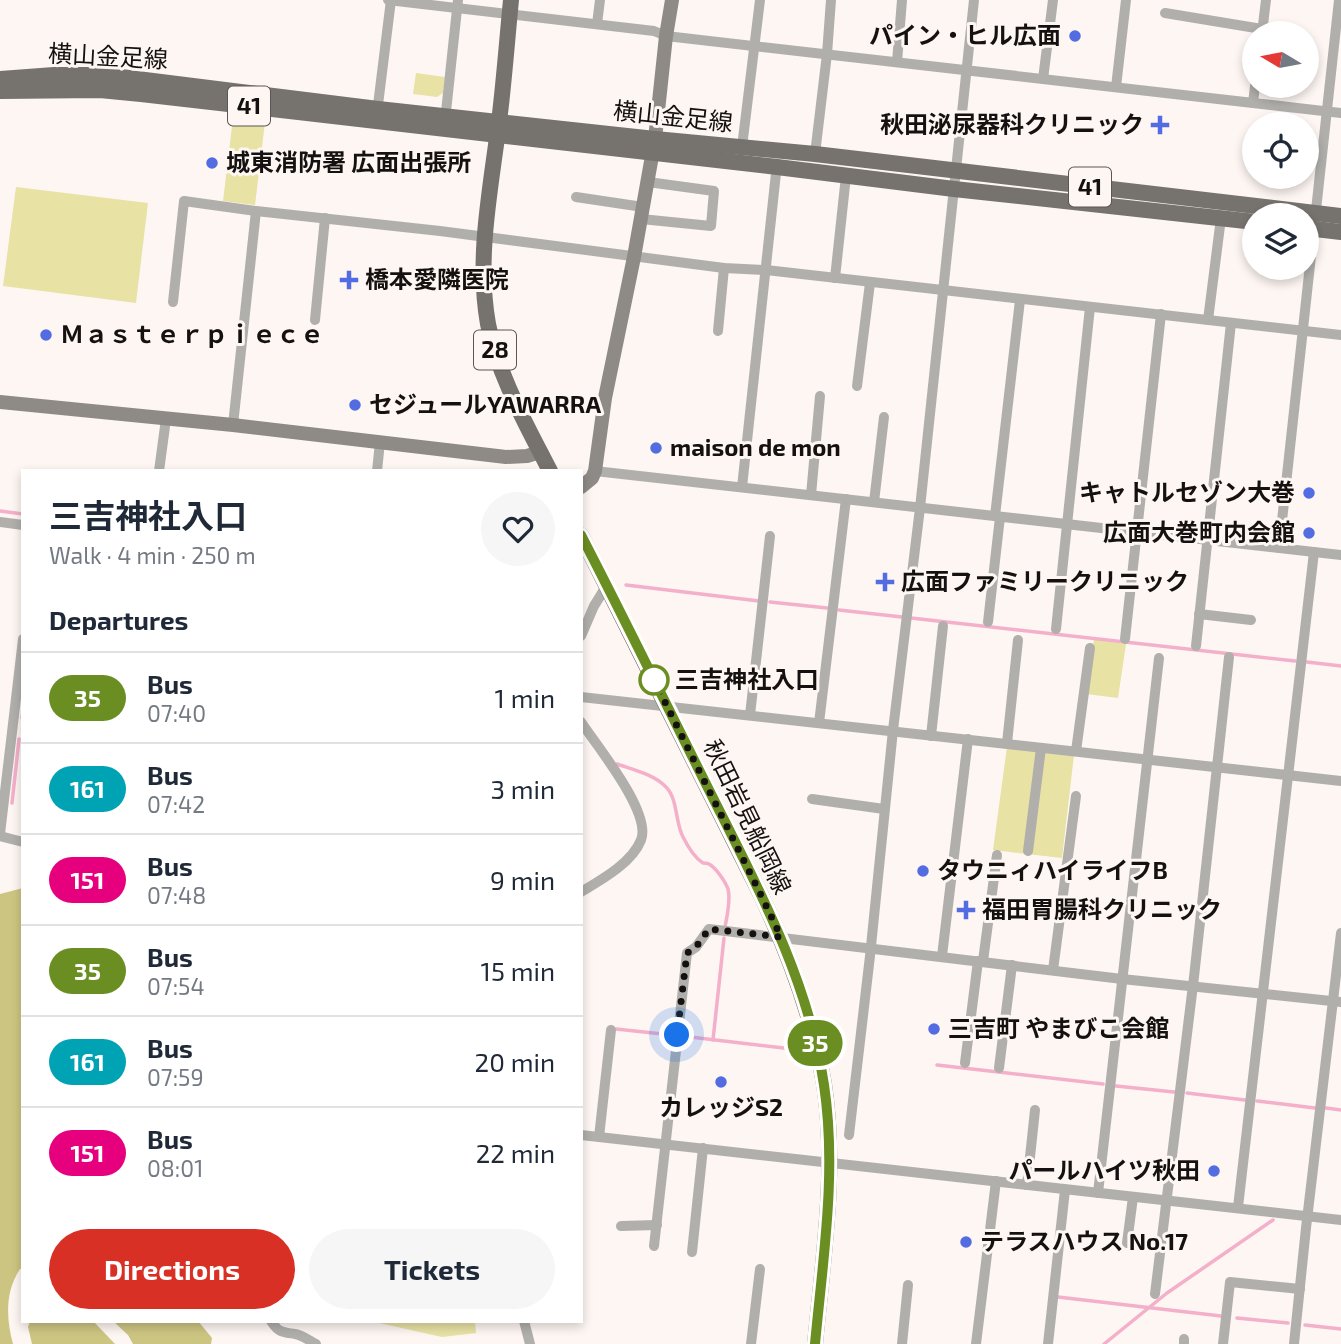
<!DOCTYPE html>
<html lang="en">
<head>
<meta charset="utf-8">
<style>
	:root { --surface:#fff; --page:#f6f6f7; --text:#1f2937; --muted:#747a83; --line:#e0e1e3; --accent:#d93025 }
	body { margin:0; font-family:"Exo 2","Noto Sans JP",sans-serif; background:var(--page); color:var(--text); height:100vh; display:flex; flex-direction:column; font-size:26px; white-space:nowrap }
	* { box-sizing:border-box; margin:0 }
	p { font-size:23px; color:var(--muted) }
	.icon { flex:none; width:38px; height:38px; fill:none; stroke:currentColor; stroke-width:2; stroke-linecap:round; stroke-linejoin:round }
	.map { position:relative; flex:1; overflow:hidden }
	.drawer { position:absolute; left:21px; top:469px; width:562px; height:854px; display:flex; flex-direction:column; background:var(--surface); border-radius:0px; box-shadow:0 4px 10px #0003 }
	.drawer>* { flex:none }
	.badge { padding:0 14px; border-radius:23px; font-size:24px; line-height:46px }
	.needle { width:46px; rotate:280deg }
	.fabs { position:absolute; left:1242px; top:21px; display:grid; gap:14px }
	.fabs a { display:grid; place-items:center; width:77px; height:77px; border-radius:50%; background:var(--surface); box-shadow:0 4px 10px #0003; font-size:35px }
	.you { position:absolute; width:35px; height:35px; margin:-18px; border:5px solid #fff; border-radius:50%; background:#1a73e8; box-shadow:0 0 0 10px #1a73e833 }
	.map>.badge { position:absolute; translate:-50% -50%; box-shadow:0 0 0 4px #fff }
	h2 { padding:0 28px; font-size:26px; line-height:63px }
	.round { display:grid; place-items:center; flex:none; width:74px; height:74px; border-radius:37px; background:var(--page) }
	.summary { display:flex; align-items:center; justify-content:space-between; height:119px; padding:0 28px }
	h1 { font-size:33px; font-weight:700; line-height:52px }
	.button { display:flex; gap:14px; margin-top:auto; padding:14px 28px }
	.button a { flex:1; height:80px; border-radius:42px; background:var(--accent); color:#fff; font-size:28px; font-weight:700; line-height:80px; text-align:center }
	.button a+a { background:var(--page); color:var(--text) }
	ul { padding:0; list-style:none }
	li { display:flex; align-items:center; gap:21px; height:91px; padding:0 28px; border-top:2px solid var(--line) }
	li div { flex:1 }
	li b { display:block; font-size:26px }
	li em { font-style:normal }
	li .badge { min-width:77px; font-weight:700; text-align:center }
	.map>svg:first-child { display:block }
	.green { fill:#e8e2a5 }
	.forest { fill:#ccc582 }
	.lines { fill:none; stroke-linecap:round; stroke-linejoin:round }
	.stream { stroke:#f4afca; stroke-width:3.5 }
	.street { stroke:#b1afac; stroke-width:10 }
	.secondary { stroke:#8e8b87; stroke-width:14 }
	.primary { stroke:#76726d; stroke-width:16 }
	.line-casing { stroke:#fff; stroke-width:16 }
	.line { stroke:#6b8e23; stroke-width:10 }
	.walk { stroke:#141110; stroke-width:7; stroke-dasharray:0 12.6 }
	.poi-dot { fill:#546ce1; stroke:#fef6f2; stroke-width:2.5 }
	.stop-dot { fill:#fff; stroke:#6b8e23; stroke-width:3.5 }
	.labels { text-anchor:middle; stroke-width:6; stroke-linejoin:round; paint-order:stroke }
	.shield { fill:#fef6f2; stroke:#5a5654; stroke-width:2 }
	.shield-label { font-size:23px; font-weight:bold; fill:#141110 }
	.poi-label { font-size:24px; font-weight:bold; fill:#141110; stroke:#fef6f2; text-anchor:start }
	.street-label { font-size:24px; fill:#141110; stroke:#fef6f2 }
	.stop-label { font-size:24px; font-weight:bold; fill:#141110; stroke:#fef6f2; text-anchor:start }
</style>
</head>
<body>
<div class="map">
<svg width="1341" height="1344" viewBox="0 0 1341 1344">
	<rect width="100%" height="100%" fill="#fef6f2"/>
	<!-- green -->
	<g class="green">
		<path d="M416,73l29,4 -2,16 -6,4 -24,-3z"/>
		<path d="M233,118l32,4 -10,83 -32,-4z"/>
		<path d="M16,187l132,16 -12,100 -133,-17z"/>
		<path d="M1094,639l32,5 -8,54 -32,-4z"/>
		<path d="M1007,747l67,8 -12,103 -69,-8z"/>
		<path d="M370,1321h105l1,12 -34,4z"/>
	</g>
	<!-- forest -->
	<g class="forest">
		<path d="M23,888v381h-3c-15,23 -14,49 -7,75h-13v-450z"/>
		<path d="M30,1321h63l22,23h-83l-4,-17z"/>
		<path d="M113,1321h85l14,17 -1,6h-78l-5,-9z"/>
	</g>
	<g class="lines">
		<!-- stream -->
		<g class="stream">
			<path d="M0,511l23,3"/>
			<path d="M626,585l133,16"/>
			<path d="M770,602l57,6"/>
			<path d="M839,610l63,7"/>
			<path d="M911,618l384,43"/>
			<path d="M1307,662l34,4"/>
			<path d="M22,718l1,-6"/>
			<path d="M617,764c17,6 36,10 49,23 12,12 9,35 17,50 4,8 12,21 20,26 2,0 4,0 6,1 7,4 16,17 19,25 3,11 -1,27 -3,38"/>
			<path d="M12,803l7,-64"/>
			<path d="M616,1029l56,6"/>
			<path d="M682,1036l119,14"/>
			<path d="M713,1040l11,-102"/>
			<path d="M937,1065l166,19"/>
			<path d="M1116,1086l58,6"/>
			<path d="M1187,1093l58,7"/>
			<path d="M1257,1101l58,7"/>
			<path d="M1326,1108l15,2"/>
			<path d="M1058,1297l163,19"/>
			<path d="M1237,1318l51,5"/>
			<path d="M1305,1325l36,4"/>
			<path d="M1104,1344l63,-51 106,-73"/>
		</g>
		<!-- street -->
		<g class="street">
			<path d="M388,0l266,31 12,5 675,77"/>
			<path d="M1165,13l97,16"/>
			<path d="M597,24l3,-24"/>
			<path d="M1262,33l4,-33"/>
			<path d="M897,62l5,-62"/>
			<path d="M1043,79l10,-79"/>
			<path d="M1116,87l10,-87"/>
			<path d="M1253,103l2,-17"/>
			<path d="M377,113l14,-113"/>
			<path d="M445,121l13,-121"/>
			<path d="M742,147l18,-147"/>
			<path d="M815,154l12,-100 4,-54"/>
			<path d="M576,197l67,10"/>
			<path d="M641,219l70,7 3,-35 -66,-9"/>
			<path d="M835,278l11,-102"/>
			<path d="M173,302l11,-101 72,10 184,20 284,37 42,2 575,65"/>
			<path d="M315,320l10,-102"/>
			<path d="M1208,320l13,-102"/>
			<path d="M718,331l6,-63"/>
			<path d="M857,386l13,-103"/>
			<path d="M233,425l23,-214"/>
			<path d="M159,471l7,-52"/>
			<path d="M377,471l3,-29"/>
			<path d="M595,471l746,84"/>
			<path d="M742,487l35,-323"/>
			<path d="M811,495l9,-99"/>
			<path d="M874,502l10,-85"/>
			<path d="M995,516l25,-216"/>
			<path d="M0,522l23,3"/>
			<path d="M1279,548l60,-548"/>
			<path d="M1199,614l52,6"/>
			<path d="M988,622l12,-105"/>
			<path d="M1056,629l34,-322"/>
			<path d="M581,636l13,-30 13,-21"/>
			<path d="M1125,639l36,-325"/>
			<path d="M1196,646l35,-323"/>
			<path d="M581,697l760,84"/>
			<path d="M750,715l20,-179"/>
			<path d="M581,722c16,24 71,91 60,118 -9,23 -40,40 -60,52"/>
			<path d="M819,723l27,-224"/>
			<path d="M931,736l12,-110"/>
			<path d="M1007,743l11,-103"/>
			<path d="M1076,751l14,-103"/>
			<path d="M812,799l72,10"/>
			<path d="M0,834l23,-195"/>
			<path d="M0,836l23,6"/>
			<path d="M1028,851l13,-103"/>
			<path d="M942,956l26,-217"/>
			<path d="M983,961l14,-106"/>
			<path d="M1053,970l23,-174"/>
			<path d="M965,1063l13,-102"/>
			<path d="M999,1068l13,-103"/>
			<path d="M581,1135l760,85"/>
			<path d="M849,1135l21,-179 23,-226 27,-222 54,-508"/>
			<path d="M599,1137l12,-107"/>
			<path d="M1027,1185l8,-75"/>
			<path d="M1098,1193l61,-535"/>
			<path d="M1238,1207l76,-655"/>
			<path d="M621,1226l36,-1"/>
			<path d="M1127,1243l6,-46"/>
			<path d="M654,1246l33,-293 9,-6 13,-18 413,50 219,23"/>
			<path d="M692,1252l11,-104"/>
			<path d="M1155,1294l39,-317 35,-320"/>
			<path d="M271,1321c8,12 11,11 24,13 7,1 15,7 21,10"/>
			<path d="M524,1321l6,23"/>
			<path d="M751,1344l9,-75"/>
			<path d="M902,1344l6,-59"/>
			<path d="M976,1344l20,-163"/>
			<path d="M1048,1344l17,-154"/>
			<path d="M1184,1344v-5"/>
			<path d="M1223,1344l7,-62 70,7"/>
			<path d="M1294,1344l12,-116 35,-295"/>
		</g>
		<!-- secondary -->
		<g class="secondary">
			<path d="M0,402l233,23 273,32 21,-1 13,-4"/>
			<path d="M581,487l11,-9 3,-7 10,-73 29,-141 21,-118 11,-103 6,-36"/>
		</g>
		<!-- primary -->
		<g class="primary">
			<path d="M511,0c-4,41 -7,82 -12,122 -8,66 -23,135 -11,202 10,51 38,100 62,147"/>
			<path d="M0,79l54,-4h51l273,34 277,30 160,15 526,62"/>
			<path d="M0,91l100,-1 41,4 636,73 177,22 301,33"/>
			<path d="M1307,228l34,4"/>
			<path d="M581,535l179,358c29,61 53,124 64,191 13,86 -1,174 -9,260"/>
		</g>
	</g>
	<g class="lines">
		<defs>
			<path id="line" d="M581,535c43,83 84,167 126,251 48,96 101,191 117,299 13,86 -1,173 -9,259"/>
		</defs>
		<!-- line casing -->
		<use href="#line" class="line-casing"/>
		<!-- line -->
		<use href="#line" class="line"/>
		<!-- walk -->
		<path class="walk" d="M654,680l106,213 21,44 -72,-8 -13,18 -9,6 -10,82"/>
	</g>
	<!-- markers -->
	<g class="poi-dot">
		<circle cx="1075" cy="36" r="7"/>
		<path d="M1156.5 114.5h7v7h7v7h-7v7h-7v-7h-7v-7h7z"/>
		<circle cx="212" cy="163" r="7"/>
		<path d="M345.5 269.5h7v7h7v7h-7v7h-7v-7h-7v-7h7z"/>
		<circle cx="46" cy="335" r="7"/>
		<circle cx="355" cy="405" r="7"/>
		<circle cx="656" cy="448" r="7"/>
		<circle cx="1309" cy="493" r="7"/>
		<circle cx="1309" cy="533" r="7"/>
		<path d="M881.5 571.5h7v7h7v7h-7v7h-7v-7h-7v-7h7z"/>
		<circle cx="923" cy="871" r="7"/>
		<path d="M962.5 899.5h7v7h7v7h-7v7h-7v-7h-7v-7h7z"/>
		<circle cx="934" cy="1029" r="7"/>
		<circle cx="721" cy="1082" r="7"/>
		<circle cx="1214" cy="1171" r="7"/>
		<circle cx="966" cy="1242" r="7"/>
	</g>
	<circle class="stop-dot" cx="654" cy="680" r="14"/>
	<g class="labels">
		<!-- shield labels -->
		<g class="shield">
			<rect x="228" y="86.5" width="42" height="39" rx="5"/>
			<rect x="1069" y="167.5" width="42" height="39" rx="5"/>
			<rect x="474" y="330.5" width="42" height="39" rx="5"/>
		</g>
		<g class="shield-label">
			<text x="249" y="114">41</text>
			<text x="1090" y="195">41</text>
			<text x="495" y="358">28</text>
		</g>
		<!-- poi labels -->
		<g class="poi-label">
			<text x="1061" y="44" text-anchor="end">パイン・ヒル広面</text>
			<text x="1144" y="133" text-anchor="end">秋田泌尿器科クリニック</text>
			<text x="226" y="171">城東消防署 広面出張所</text>
			<text x="365" y="288">橋本愛隣医院</text>
			<text x="60" y="343">Ｍａｓｔｅｒｐｉｅｃｅ</text>
			<text x="369" y="413">セジュールYAWARRA</text>
			<text x="670" y="456">maison de mon</text>
			<text x="1295" y="501" text-anchor="end">キャトルセゾン大巻</text>
			<text x="1295" y="541" text-anchor="end">広面大巻町内会館</text>
			<text x="901" y="590">広面ファミリークリニック</text>
			<text x="937" y="879">タウニィハイライフB</text>
			<text x="982" y="918">福田胃腸科クリニック</text>
			<text x="948" y="1037">三吉町 やまびこ会館</text>
			<text x="721" y="1116" text-anchor="middle">カレッジS2</text>
			<text x="1200" y="1179" text-anchor="end">パールハイツ秋田</text>
			<text x="980" y="1250">テラスハウス No.17</text>
		</g>
		<!-- street labels -->
		<g class="street-label">
			<text transform="translate(108 57) rotate(3)" y="8">横山金足線</text>
			<text transform="translate(673 117) rotate(6)" y="8">横山金足線</text>
			<text transform="translate(747 817) rotate(64)" y="8">秋田岩見船岡線</text>
		</g>
		<!-- stop labels -->
		<g class="stop-label">
			<text x="675" y="688">三吉神社入口</text>
		</g>
	</g>
</svg>
<div class="fabs">
<a><svg class="needle" viewBox="-14 -14 28 28"><path d="M0-13l5 13h-10z" fill="#e53935"/><path d="M0 13l5-13h-10z" fill="#747a83"/></svg></a>
<a><svg class="icon" aria-label="locate" viewBox="0 0 24 24"><circle cx="12" cy="12" r="6"/><path d="M12 2v4M12 18v4M2 12h4M18 12h4"/></svg></a>
<a><svg class="icon" aria-label="layers" viewBox="0 0 24 24"><path d="M12 4l9 5-9 5-9-5zM3 14l9 5 9-5"/></svg></a>
</div>
<div class="you" style="left:677px;top:1035px"></div>
<b class="badge" style="left:815px;top:1043px;background:#6b8e23;color:#fff">35</b>
<section class="drawer">
<div class="summary"><div><h1>三吉神社入口</h1><p>Walk · 4 min · 250 m</p></div><a class="round"><svg class="icon" aria-label="heart" viewBox="0 0 24 24"><path d="M12 20l-8-8c-3-5 5-10 8-4 3-6 11-1 8 4z"/></svg></a></div>
<h2>Departures</h2>
<ul>
<li><span class="badge" style="background:#6b8e23;color:#fff">35</span><div><b>Bus</b><p>07:40</p></div><em>1 min</em></li>
<li><span class="badge" style="background:#00a3b4;color:#fff">161</span><div><b>Bus</b><p>07:42</p></div><em>3 min</em></li>
<li><span class="badge" style="background:#e6007e;color:#fff">151</span><div><b>Bus</b><p>07:48</p></div><em>9 min</em></li>
<li><span class="badge" style="background:#6b8e23;color:#fff">35</span><div><b>Bus</b><p>07:54</p></div><em>15 min</em></li>
<li><span class="badge" style="background:#00a3b4;color:#fff">161</span><div><b>Bus</b><p>07:59</p></div><em>20 min</em></li>
<li><span class="badge" style="background:#e6007e;color:#fff">151</span><div><b>Bus</b><p>08:01</p></div><em>22 min</em></li>
</ul>
<div class="button"><a>Directions</a><a>Tickets</a></div>
</section>
</div>
</body>
</html>
